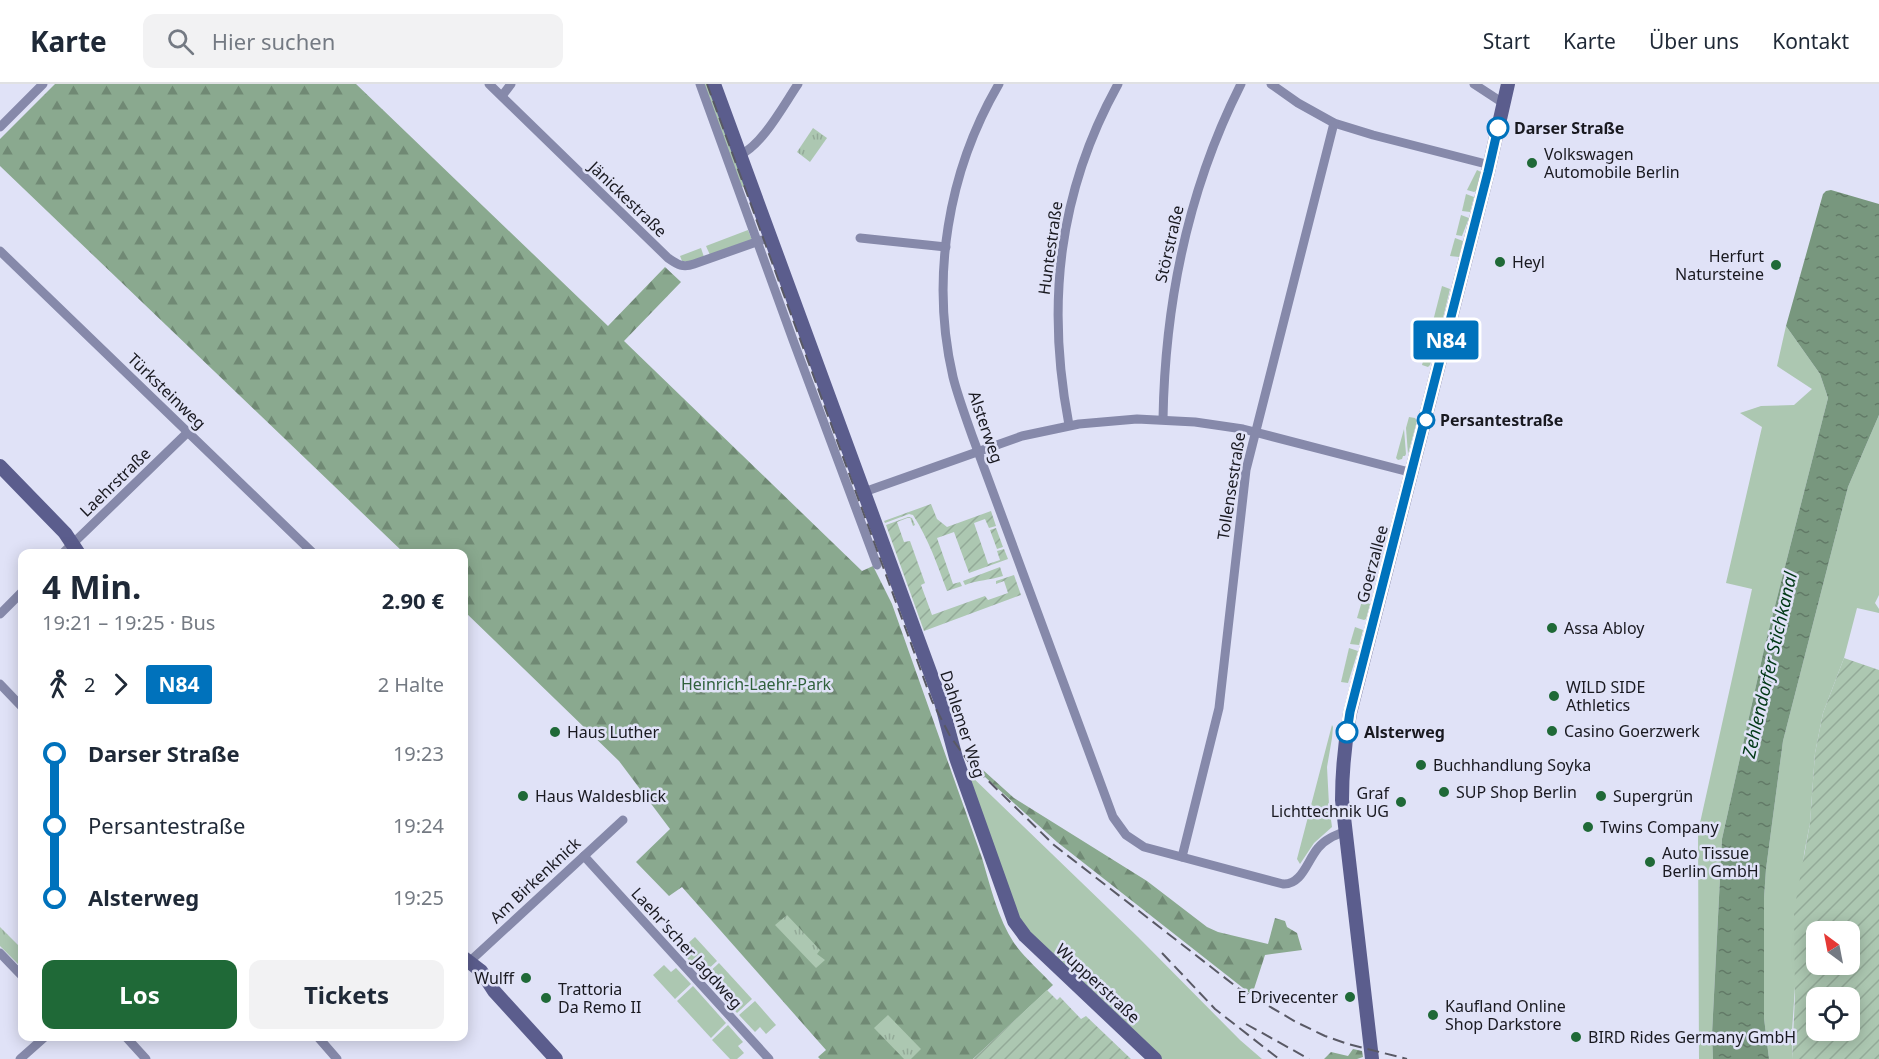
<!DOCTYPE html>
<html lang="de">
<head>
<meta charset="utf-8">
<style>
	:root { --surface:#fff; --page:#f2f2f3; --text:#1f2937; --muted:#747a83; --line:#e0e1e3; --accent:#1f6937 }
	body { margin:0; font-family:"Noto Sans",sans-serif; background:var(--page); color:var(--text); height:100vh; display:flex; flex-direction:column; font-size:22px; white-space:nowrap }
	* { box-sizing:border-box; margin:0 }
	p { font-size:20px; color:var(--muted) }
	.icon { flex:none; width:33px; height:33px; fill:none; stroke:currentColor; stroke-width:2; stroke-linecap:round; stroke-linejoin:round }
	.map { position:relative; flex:1; overflow:hidden }
	.panel { position:absolute; left:18px; top:465px; width:450px; height:492px; display:flex; flex-direction:column; background:var(--surface); border-radius:12px; box-shadow:0 3px 15px #0003 }
	.panel>* { flex:none }
	.badge { padding:0 12px; border-radius:4px; font-size:21px; line-height:39px }
	.needle { width:39px; rotate:328deg }
	.buttons { position:absolute; left:1806px; top:837px; display:grid; gap:12px }
	.buttons a { display:grid; place-items:center; width:54px; height:54px; border-radius:12px; background:var(--surface); box-shadow:0 3px 15px #0003; font-size:30px }
	.map>.badge { position:absolute; translate:-50% -50%; box-shadow:0 0 0 3px #fff }
	.legs { display:flex; align-items:center; gap:9px; height:66px; padding:0 24px; font-size:20px }
	.legs p { margin-inline-start:auto }
	.overview { display:flex; align-items:center; justify-content:space-between; height:102px; padding:0 24px }
	h1 { font-size:33px; font-weight:700; line-height:45px }
	.button { display:flex; gap:12px; margin-top:auto; padding:12px 24px }
	.button a { flex:1; height:69px; border-radius:12px; background:var(--accent); color:#fff; font-size:24px; font-weight:700; line-height:69px; text-align:center }
	.button a+a { background:var(--page); color:var(--text) }
	ul { padding:0 24px; list-style:none }
	li { display:flex; align-items:center; gap:21px; height:72px; font-size:22px }
	li i { display:grid; place-items:center; width:9px; height:100%; margin:0 8px; background:currentColor }
	li i::after { content:''; width:15px; height:15px; margin:-8px; border:4px solid; border-radius:50%; background:var(--surface) }
	li p { margin-inline-start:auto }
	li:first-child i { background:linear-gradient(#0000 50%,currentColor 0) }
	li:last-child i { background:linear-gradient(currentColor 50%,#0000 0) }
	header { display:flex; align-items:center; gap:36px; box-sizing:border-box; height:84px; padding:0 30px; background:var(--surface); border-bottom:2px solid var(--line) }
	header strong { font-size:28px }
	nav { display:flex; gap:33px; margin-inline-start:auto; font-size:21px }
	.search { width:420px; height:54px; background:var(--page); display:flex; align-items:center; gap:15px; box-sizing:border-box; padding:0 21px; border-radius:12px; color:var(--muted); font-size:22px }
	.map>svg:first-child { display:block }
	.grass { fill:#acc7b1 }
	.forest { fill:url(#forest-firs) }
	.park { fill:url(#park-tufts) }
	.garden { fill:url(#garden-furrows); fill-rule:evenodd }
	.water { fill:url(#water-ripples) }
	.lines { fill:none; stroke-linecap:round; stroke-linejoin:round }
	.minor { stroke:#8689aa; stroke-width:9 }
	.secondary { stroke:#5b5d8d; stroke-width:14 }
	.rail { stroke:#595965; stroke-width:2; stroke-dasharray:12 6; stroke-linecap:butt }
	.line-1-casing { stroke:#fff; stroke-width:14 }
	.line-1 { stroke:#0072bc; stroke-width:9 }
	.stop-1-dot { fill:#fff; stroke:#0072bc; stroke-width:3 }
	.poi-dot { fill:#1f6937; stroke:#e0e2f7; stroke-width:2 }
	.labels { text-anchor:middle; stroke-width:5; stroke-linejoin:round; paint-order:stroke }
	.stop-label { font-size:16px; font-weight:bold; fill:#191920; stroke:#e0e2f7; text-anchor:start }
	.poi-label { font-size:16px; fill:#191920; stroke:#e0e2f7; text-anchor:start }
	.street-label { font-size:16px; fill:#191920; stroke:#e0e2f7 }
	.park-label { font-size:16px; fill:#30613c; stroke:#e0e2f7 }
	.water-label { font-size:18px; font-style:italic; fill:#023917; stroke:#e0e2f7 }
</style>
</head>
<body>
<header>
<strong>Karte</strong>
<div class="search"><svg class="icon" aria-label="search" viewBox="0 0 24 24"><circle cx="10" cy="10" r="6"/><path d="M15 15l6 6"/></svg>Hier suchen</div>
<nav><a>Start</a><a>Karte</a><a>Über uns</a><a>Kontakt</a></nav>
</header>
<div class="map">
<svg width="1879" height="975" viewBox="0 0 1879 975">
	<defs>
		<pattern id="forest-firs" width="22" height="20" patternUnits="userSpaceOnUse" patternTransform="scale(1.5)"><rect width="22" height="20" fill="#8aa98f"/><path d="M5 1l3.5 6h-7zM16 11l3.5 6h-7z" fill="#708974"/></pattern>
		<pattern id="park-tufts" width="24" height="20" patternUnits="userSpaceOnUse" patternTransform="scale(1.5)"><rect width="24" height="20" fill="#acc7b1"/><path d="M3 7l-1-3M5 7V3M7 7l1-3M15 17l-1-3M17 17v-4M19 17l1-3" fill="none" stroke="#93aa98"/></pattern>
		<pattern id="garden-furrows" width="10" height="10" patternUnits="userSpaceOnUse" patternTransform="scale(1.5)"><rect width="10" height="10" fill="#acc7b1"/><path d="M-1 1l2-2M0 10L10 0M9 11l2-2" fill="none" stroke="#93aa98"/></pattern>
		<pattern id="water-ripples" width="26" height="14" patternUnits="userSpaceOnUse" patternTransform="scale(1.5)"><rect width="26" height="14" fill="#78977e"/><path d="M2 4q2-2 4 0t4 0M15 11q2-2 4 0t4 0" fill="none" stroke="#627a67"/></pattern>
	</defs>
	<rect width="100%" height="100%" fill="#e0e2f7"/>
	<!-- grass -->
	<g class="grass">
		<path d="M704,0h6l36,102 -5,1z"/>
		<path d="M1477,86l4,2 -5,19 -2,1 -7,-2z"/>
		<path d="M1466,110l8,3 -4,15 -8,-1z"/>
		<path d="M1461,131l8,3 -7,18 -6,-1z"/>
		<path d="M748,146l4,10 -42,15 -4,-9z"/>
		<path d="M1455,154l8,3 -4,16 -9,-1z"/>
		<path d="M701,164l3,9 -15,5 -7,-1 -2,-5z"/>
		<path d="M1442,202l8,3 -8,33 -9,-1z"/>
		<path d="M1786,242l34,48 8,24 -63,247 -43,194 -10,195 1,25h-14l-1,-227 54,-243 -26,-6 36,-156 -22,-14 21,-7 33,-1 18,-16 -35,-23z"/>
		<path d="M1432,244l7,4 -9,33 -2,2 -6,-2z"/>
		<path d="M1879,331v180l-4,8 4,6v4l-22,-5 -13,50 -21,55 -8,40 -5,70 -6,31 -12,177v28h-23l-5,-41v-120l2,-29 17,-128 65,-254z"/>
		<path d="M1409,333l6,1 2,3 -9,33 -2,-26z"/>
		<path d="M1404,345l2,25 -1,2h-2l-1,3 -4,1 -2,-2z"/>
		<path d="M1382,440l8,3 -8,30 -2,1 -7,-1z"/>
		<path d="M1362,517l8,3 -4,15 -2,1 -7,-2z"/>
		<path d="M1355,543l8,3 -4,15 -9,-1z"/>
		<path d="M1349,564l9,3 -10,32 -7,-1z"/>
		<path d="M1332,641l1,2 -1,11 -5,29 2,38 3,22 -18,16 -14,21 -3,-5z"/>
		<path d="M966,687l172,166 102,103 22,19h-101l-139,-134z"/>
		<path d="M695,853l22,24 -15,14 -15,-17 5,-5 -7,-7z"/>
		<path d="M719,879l33,36 -15,14 -33,-36z"/>
		<path d="M664,881l7,7 5,-4 15,16 -16,15 -22,-24z"/>
		<path d="M693,902l33,37 -15,15 -34,-37z"/>
		<path d="M755,917l21,24 -10,9 -6,-7 -5,5 -16,-17z"/>
		<path d="M728,941l15,17 -5,4 6,7 -7,6h-7l-18,-19z"/>
	</g>
	<!-- forest -->
	<g class="forest">
		<path d="M55,0h301l252,242 57,-59 16,15 -57,59 238,230 11,-5 19,38 90,254c8,27 16,61 32,85 11,15 26,28 39,42l-80,74h-153l-2,-2 8,-7 -144,-163 -13,9 -33,-34 34,-33 -51,-68 -155,-150v-57l-60,-1 -404,-387v-27z"/>
		<path d="M973,677l41,37 133,83 60,46 11,5 50,12 7,-26 10,3 2,6 10,6 5,17 -37,5 -13,40 -195,-153 -72,-65 -13,-14z"/>
		<path d="M1353,965l9,2 1,6 -6,2h-33l7,-7 17,4z"/>
	</g>
	<!-- park -->
	<g class="park">
		<path d="M813,44l14,10 -17,24 -13,-10z"/>
		<path d="M787,831l33,35 -3,4 8,6 -9,8 -41,-43z"/>
		<path d="M0,843l22,22v19l-22,-22z"/>
		<path d="M888,931l33,34 -10,10h-7l-30,-31z"/>
	</g>
	<!-- garden -->
	<g class="garden">
		<path d="M931,420l6,15 10,8 44,-16 5,15 -7,2 -4,-9 -11,4 14,41 12,-4 -3,-9 7,-2 4,10 -39,14 -15,-41 -17,6 16,46 7,-2 2,4 -15,5c-10,-27 -18,-51 -34,-76l-4,-1 -24,9 -1,-2z"/>
		<path d="M908,433l4,1 3,7 -2,1 -3,-9 -13,5 7,20 6,-1 15,42 -4,2 11,30 53,-19 3,4 20,-7 -4,-12 -8,3v-3l18,-6 7,20 -97,36 -38,-106z"/>
		<path d="M996,444l7,19 -6,2 -7,-19z"/>
		<path d="M1000,483l3,9c-13,4 -25,4 -38,9l-2,-4z"/>
		<path d="M1844,574l35,12v389h-87l3,-63 -1,-85 16,-88 5,-70 8,-40zM1816,848h34v32h-34zM1816,914h34v32h-34z"/>
		<path d="M1047,906l10,10 3,-3 21,22 5,-3 45,43h-158z"/>
	</g>
	<!-- water -->
	<path class="water" d="M1831,106l48,14v211l-31,72 -65,254 -17,128 -2,29v120l5,41h-56l-1,-25 10,-195 43,-194 63,-247 -8,-24 -34,-48 37,-132 3,-3z"/>
	<g class="lines">
		<!-- minor -->
		<g class="minor">
			<path d="M489,0l179,174c10,7 15,10 26,6l68,-24"/>
			<path d="M700,0l93,256 84,225"/>
			<path d="M999,0c-51,87 -69,194 -46,293 5,20 13,41 20,61l140,379 13,18 18,12 139,37c19,1 24,-23 35,-36 7,-9 18,-13 28,-17"/>
			<path d="M1271,0l27,19 36,20 39,12 117,30"/>
			<path d="M1474,0l29,19"/>
			<path d="M502,12l9,-12"/>
			<path d="M0,43l43,-43"/>
			<path d="M740,71c23,-11 43,-49 58,-71"/>
			<path d="M860,154l86,9"/>
			<path d="M0,167l314,303"/>
			<path d="M1163,335c2,-117 25,-230 78,-335"/>
			<path d="M1069,341c-23,-120 -11,-233 49,-341"/>
			<path d="M864,408l158,-56 57,-12 58,-5 58,3 48,7 170,44"/>
			<path d="M62,470l126,-122"/>
			<path d="M0,530l22,-22"/>
			<path d="M0,600l22,23"/>
			<path d="M584,772l185,203"/>
			<path d="M1182,773l37,-149 27,-238 88,-347"/>
			<path d="M0,869l22,23"/>
			<path d="M468,879l155,-143"/>
			<path d="M125,952l21,23"/>
			<path d="M317,952l20,23"/>
			<path d="M20,975l26,-23"/>
		</g>
		<!-- secondary -->
		<g class="secondary">
			<path d="M714,0l227,618 15,56 58,163 11,15 130,123"/>
			<path d="M0,382l65,67 14,21"/>
			<path d="M464,874l17,13 13,20 62,68"/>
			<path d="M1372,975l-30,-259c0,-30 3,-58 8,-87l138,-541 20,-88"/>
		</g>
		<!-- rail -->
		<g class="rail">
			<path d="M707,0l225,617 18,35 18,25 86,84 184,143 58,34 29,14 23,8 59,15"/>
			<path d="M1162,869l53,56 64,50"/>
			<path d="M1246,940l63,35"/>
		</g>
	</g>
	<g class="lines">
		<defs>
			<path id="line-1" d="M1347,648l3,-20 138,-540 10,-44"/>
		</defs>
		<!-- line-1 casing -->
		<use href="#line-1" class="line-1-casing"/>
		<!-- line-1 -->
		<use href="#line-1" class="line-1"/>
	</g>
	<!-- markers -->
	<g class="stop-1-dot">
		<circle cx="1498" cy="44" r="10"/>
		<circle cx="1426" cy="336" r="8"/>
		<circle cx="1347" cy="648" r="10"/>
	</g>
	<g class="poi-dot">
		<circle cx="1532" cy="79" r="6"/>
		<circle cx="1500" cy="178" r="6"/>
		<circle cx="1776" cy="181" r="6"/>
		<circle cx="1552" cy="544" r="6"/>
		<circle cx="1554" cy="612" r="6"/>
		<circle cx="1552" cy="647" r="6"/>
		<circle cx="555" cy="648" r="6"/>
		<circle cx="1421" cy="681" r="6"/>
		<circle cx="1444" cy="708" r="6"/>
		<circle cx="523" cy="712" r="6"/>
		<circle cx="1601" cy="712" r="6"/>
		<circle cx="1401" cy="718" r="6"/>
		<circle cx="1588" cy="743" r="6"/>
		<circle cx="1650" cy="778" r="6"/>
		<circle cx="526" cy="894" r="6"/>
		<circle cx="1350" cy="913" r="6"/>
		<circle cx="546" cy="914" r="6"/>
		<circle cx="1433" cy="931" r="6"/>
		<circle cx="1576" cy="953" r="6"/>
	</g>
	<g class="labels">
		<!-- stop labels -->
		<g class="stop-label">
			<text x="1514" y="50">Darser Straße</text>
			<text x="1440" y="342">Persantestraße</text>
			<text x="1364" y="654">Alsterweg</text>
		</g>
		<!-- poi labels -->
		<g class="poi-label">
			<text x="1544" y="76">Volkswagen<tspan x="1544" dy="18">Automobile Berlin</tspan></text>
			<text x="1764" y="178" text-anchor="end">Herfurt<tspan x="1764" dy="18">Natursteine</tspan></text>
			<text x="1512" y="184">Heyl</text>
			<text x="1564" y="550">Assa Abloy</text>
			<text x="1566" y="609">WILD SIDE<tspan x="1566" dy="18">Athletics</tspan></text>
			<text x="1564" y="653">Casino Goerzwerk</text>
			<text x="567" y="654">Haus Luther</text>
			<text x="1433" y="687">Buchhandlung Soyka</text>
			<text x="1456" y="714">SUP Shop Berlin</text>
			<text x="1389" y="715" text-anchor="end">Graf<tspan x="1389" dy="18">Lichttechnik UG</tspan></text>
			<text x="535" y="718">Haus Waldesblick</text>
			<text x="1613" y="718">Supergrün</text>
			<text x="1600" y="749">Twins Company</text>
			<text x="1662" y="775">Auto Tissue<tspan x="1662" dy="18">Berlin GmbH</tspan></text>
			<text x="514" y="900" text-anchor="end">Wulff</text>
			<text x="558" y="911">Trattoria<tspan x="558" dy="18">Da Remo II</tspan></text>
			<text x="1338" y="919" text-anchor="end">E Drivecenter</text>
			<text x="1445" y="928">Kaufland Online<tspan x="1445" dy="18">Shop Darkstore</tspan></text>
			<text x="1588" y="959">BIRD Rides Germany GmbH</text>
		</g>
		<!-- street labels -->
		<g class="street-label">
			<text transform="translate(628 115) rotate(44)" y="6">Jänickestraße</text>
			<text transform="translate(1169 160) rotate(-77)" y="6">Störstraße</text>
			<text transform="translate(1050 164) rotate(-82)" y="6">Huntestraße</text>
			<text transform="translate(167 307) rotate(44)" y="6">Türksteinweg</text>
			<text transform="translate(986 343) rotate(71)" y="6">Alsterweg</text>
			<text transform="translate(115 398) rotate(-44)" y="6">Laehrstraße</text>
			<text transform="translate(1231 402) rotate(-81)" y="6">Tollensestraße</text>
			<text transform="translate(1372 480) rotate(-75)" y="6">Goerzallee</text>
			<text transform="translate(963 640) rotate(72)" y="6">Dahlemer Weg</text>
			<text transform="translate(535 796) rotate(-43)" y="6">Am Birkenknick</text>
			<text transform="translate(687 864) rotate(48)" y="6">Laehr'scher Jagdweg</text>
			<text transform="translate(1098 899) rotate(43)" y="6">Wupperstraße</text>
		</g>
		<!-- park labels -->
		<g class="park-label">
			<text x="756" y="606">Heinrich-Laehr-Park</text>
		</g>
		<!-- water labels -->
		<g class="water-label">
			<text transform="translate(1770 581) rotate(-77)" y="6">Zehlendorfer Stichkanal</text>
		</g>
	</g>
</svg>
<div class="buttons">
<a><svg class="needle" viewBox="-14 -14 28 28"><path d="M0-13l5 13h-10z" fill="#e53935"/><path d="M0 13l5-13h-10z" fill="#747a83"/></svg></a>
<a><svg class="icon" aria-label="locate" viewBox="0 0 24 24"><circle cx="12" cy="12" r="6"/><path d="M12 2v4M12 18v4M2 12h4M18 12h4"/></svg></a>
</div>
<b class="badge" style="left:1446px;top:256px;background:#0072bc;color:#fff">N84</b>
<section class="panel">
<div class="overview"><div><h1>4 Min.</h1><p>19:21 – 19:25 · Bus</p></div><b>2.90 €</b></div>
<div class="legs"><svg class="icon" aria-label="walk" viewBox="0 0 24 24"><circle cx="13" cy="4" r="2"/><path d="M13 8l-2 6 4 7M11 14l-3 7M7 12l3-4h3l4 4"/></svg>2<svg class="icon" aria-label="forward" viewBox="0 0 24 24"><path d="M9 5l7 7-7 7"/></svg><b class="badge" style="background:#0072bc;color:#fff">N84</b><p>2 Halte</p></div>
<ul>
<li><i style="color:#0072bc"></i><b>Darser Straße</b><p>19:23</p></li>
<li><i style="color:#0072bc"></i><span>Persantestraße</span><p>19:24</p></li>
<li><i style="color:#0072bc"></i><b>Alsterweg</b><p>19:25</p></li>
</ul>
<div class="button"><a>Los</a><a>Tickets</a></div>
</section>
</div>
</body>
</html>
